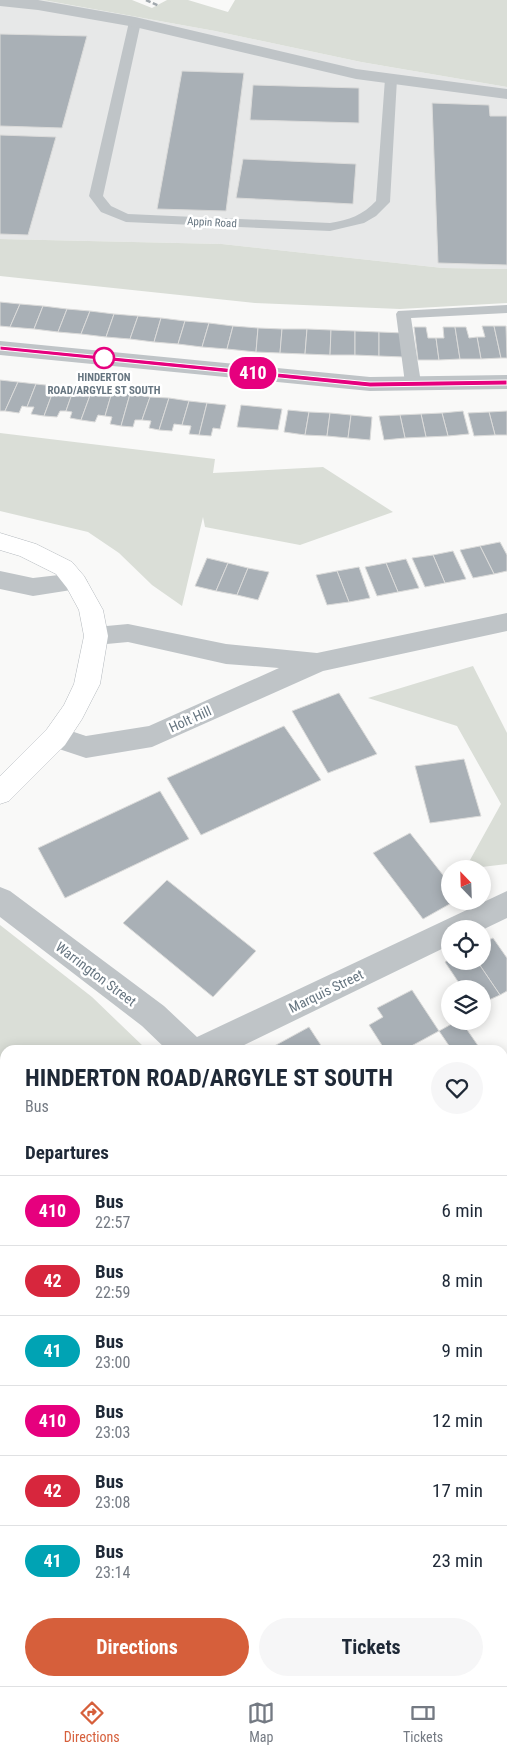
<!DOCTYPE html>
<html lang="en">
<head>
<meta charset="utf-8">
<style>
	:root { --surface:#fff; --page:#f6f6f7; --text:#1f2937; --muted:#747a83; --line:#e0e1e3; --accent:#d65f3b }
	body { margin:0; font-family:"Roboto Condensed",sans-serif; background:var(--page); color:var(--text); height:100vh; display:flex; flex-direction:column; font-size:19px; white-space:nowrap }
	* { box-sizing:border-box; margin:0 }
	p { font-size:16px; color:var(--muted) }
	.icon { flex:none; width:28px; height:28px; fill:none; stroke:currentColor; stroke-width:2; stroke-linecap:round; stroke-linejoin:round }
	.map { position:relative; flex:1; overflow:hidden }
	.panel { position:absolute; left:0px; top:1045px; width:508px; height:641px; display:flex; flex-direction:column; background:var(--surface); border-radius:15px 15px 0 0; box-shadow:0 2px 12px #0003 }
	.panel>* { flex:none }
	.badge { padding:0 10px; border-radius:16px; font-size:18px; line-height:32px }
	.needle { width:32px; rotate:337deg }
	.controls { position:absolute; left:441px; top:860px; display:grid; gap:10px }
	.controls a { display:grid; place-items:center; width:50px; height:50px; border-radius:50%; background:var(--surface); box-shadow:0 2px 12px #0003; font-size:25px }
	.map>.badge { position:absolute; translate:-50% -50%; box-shadow:0 0 0 2px #fff }
	h2 { padding:0 25px; font-size:19px; line-height:45px }
	.round { display:grid; place-items:center; flex:none; width:52px; height:52px; border-radius:26px; background:var(--page) }
	.summary { display:flex; align-items:center; justify-content:space-between; height:85px; padding:0 25px }
	h1 { font-size:24px; font-weight:700; line-height:38px }
	.primary-button { display:flex; gap:10px; margin-top:auto; padding:10px 25px }
	.primary-button a { flex:1; height:58px; border-radius:30px; background:var(--accent); color:#fff; font-size:20px; font-weight:700; line-height:58px; text-align:center }
	.primary-button a+a { background:var(--page); color:var(--text) }
	ul { padding:0; list-style:none }
	li { display:flex; align-items:center; gap:15px; height:70px; padding:0 25px; border-top:1px solid var(--line) }
	li div { flex:1 }
	li b { display:block; font-size:19px }
	li em { font-style:normal }
	li .badge { min-width:55px; font-weight:700; text-align:center }
	.menu { display:flex; justify-content:space-around; align-items:center; height:70px; border-top:1px solid var(--line); background:var(--surface); font-size:14px; color:var(--muted) }
	.menu a { display:grid; justify-items:center; gap:2px }
	.menu .on { color:var(--accent) }
	.map>svg:first-child { display:block }
	.built { fill:#e7e8e8 }
	.green { fill:#daded7 }
	.building { fill:#a9b0b6; stroke:#dbdbda }
	.lines { fill:none; stroke-linecap:round; stroke-linejoin:round }
	.secondary-casing { stroke:#b4b9be; stroke-width:1 }
	.lane { fill:#bfc4c7; fill-rule:evenodd }
	.street { fill:#bfc4c7; fill-rule:evenodd }
	.secondary { fill:#fff; fill-rule:evenodd }
	.rail { stroke:#a1a8ad; stroke-width:2.5; stroke-dasharray:5 2.5; stroke-linecap:butt }
	.line { fill:#e6007e; stroke:#fff }
	.stop-dot { fill:#fff; stroke:#e6007e; stroke-width:2.5 }
	.labels { text-anchor:middle; stroke-width:5; stroke-linejoin:round; paint-order:stroke }
	.far-street-label { font-size:11px; fill:#667580; stroke:#fff }
	.far-stop-label { font-size:11px; font-weight:bold; fill:#667580; stroke:#fff }
	.street-label { font-size:14px; fill:#667580; stroke:#fff }
</style>
</head>
<body>
<div class="map">
<svg width="507" height="1686" viewBox="0 0 507 1686">
	<rect width="100%" height="100%" fill="#f9f9f8"/>
	<!-- built -->
	<path class="built" d="M0,0h43l172,31 146,31 146,25v182l-64,-1 -221,-24 -222,-5z"/>
	<!-- green -->
	<g class="green">
		<path d="M43,0h89l20,8 15,-8h21l40,12 7,-12h272v87l-146,-25 -146,-31z"/>
		<path d="M0,239l222,5 221,24 64,1v34l-107,6 -145,-6 -255,-27z"/>
		<path d="M0,433l215,26 -2,14 110,-6 70,45 -93,33 -95,-18 -2,-10 -21,89 -30,-21 -33,-32 -31,-21 -88,-21z"/>
		<path d="M473,666l34,67v131l-42,5 36,-65 -44,-78 -89,-28z"/>
		<path d="M0,925l92,72 52,50 1,3h-140v92l-5,3z"/>
	</g>
	<!-- building -->
	<g class="building">
		<path d="M0,34l87,2 -25,92 -62,-2z"/>
		<path d="M182,71l62,2 -18,138 -69,-2z"/>
		<path d="M253,85l106,3v35l-109,-3z"/>
		<path d="M432,103l57,2 1,11h17v149l-69,-2z"/>
		<path d="M0,135l56,2 -28,98 -28,-1z"/>
		<path d="M243,159l113,5 -3,40 -117,-6z"/>
		<path d="M0,302l20,2 -10,23 -10,-1z"/>
		<path d="M20,304l23,2 -9,23 -24,-2z"/>
		<path d="M43,306l24,3 -9,23 -24,-3z"/>
		<path d="M67,309l23,2 -9,23 -23,-2z"/>
		<path d="M90,311l24,3 -8,23 -25,-3z"/>
		<path d="M114,314l24,2 -8,23 -24,-2z"/>
		<path d="M138,316l23,2 -7,24 -24,-3z"/>
		<path d="M161,318l24,3 -7,23 -24,-2z"/>
		<path d="M185,321l24,2 -7,24 -24,-3z"/>
		<path d="M209,323l24,3 -6,23 -25,-2z"/>
		<path d="M233,326l25,2 -2,24 -29,-3z"/>
		<path d="M482,326h12l7,32 -20,1 -4,-22h8z"/>
		<path d="M494,326h12l1,32h-6z"/>
		<path d="M414,327h12l2,11h8l3,22h-21z"/>
		<path d="M443,327h12l5,32 -21,1 -3,-22h8z"/>
		<path d="M455,327h11l3,11 8,-1 4,22h-21z"/>
		<path d="M258,328l24,1 -2,24 -24,-1z"/>
		<path d="M282,329h25l-2,25 -25,-1z"/>
		<path d="M307,329l24,1 -1,25 -25,-1z"/>
		<path d="M331,330l24,1v24h-25z"/>
		<path d="M355,331l24,1v24l-24,-1z"/>
		<path d="M379,332l25,1v24l-25,-1z"/>
		<path d="M0,380l18,2 -13,29h-5z"/>
		<path d="M18,382l18,2 -9,23 -5,-1 -3,7 -14,-2z"/>
		<path d="M36,384l19,2 -11,30 -13,-2 3,-7h-7z"/>
		<path d="M55,386l19,2 -8,23h-6l-3,6 -13,-1z"/>
		<path d="M74,388l18,2 -11,30 -11,-2 2,-6 -6,-1z"/>
		<path d="M92,390l20,2 -7,24 -7,-1 -3,7 -14,-2z"/>
		<path d="M112,392l18,2 -9,32 -11,-2 2,-7 -7,-1z"/>
		<path d="M130,394l20,3 -8,23h-7l-2,7 -12,-1z"/>
		<path d="M150,397l19,1 -10,32 -10,-2 2,-7 -9,-1z"/>
		<path d="M169,398l20,3 -7,24 -8,-1 -2,7 -13,-1z"/>
		<path d="M189,401l18,2 -8,32 -10,-1 2,-8 -9,-1z"/>
		<path d="M207,403l19,2 -6,24 -7,-1 -2,8 -12,-1z"/>
		<path d="M241,405l41,4 -4,21 -41,-3z"/>
		<path d="M288,410l21,2 -4,23 -21,-3z"/>
		<path d="M463,411l6,23 -21,2 -6,-23z"/>
		<path d="M507,411v24h-12l-6,-23z"/>
		<path d="M309,412l21,1 -3,23 -22,-1z"/>
		<path d="M489,412l6,23 -21,1 -6,-23z"/>
		<path d="M330,413l21,2 -3,23 -21,-2z"/>
		<path d="M442,413l6,23 -22,1 -5,-23z"/>
		<path d="M421,414l5,23 -21,1 -5,-23z"/>
		<path d="M351,415l21,2 -2,23 -22,-2z"/>
		<path d="M400,415l5,23 -21,2 -5,-24z"/>
		<path d="M500,542l7,13v16l-13,3 -14,-28z"/>
		<path d="M480,546l14,28 -21,4 -13,-28z"/>
		<path d="M453,551l13,28 -21,4 -12,-28z"/>
		<path d="M433,555l12,28 -20,4 -13,-29z"/>
		<path d="M207,558l21,5 -12,28 -21,-5z"/>
		<path d="M406,559l13,29 -21,4 -12,-29z"/>
		<path d="M228,563l20,5 -11,27 -21,-4z"/>
		<path d="M386,563l12,29 -21,4 -12,-29z"/>
		<path d="M359,567l11,31 -21,4 -12,-31z"/>
		<path d="M248,568l21,4 -11,28 -21,-5z"/>
		<path d="M337,571l12,31 -22,3 -11,-30z"/>
		<path d="M339,693l38,61 -49,19 -36,-62z"/>
		<path d="M284,726l37,54 -120,55 -34,-57z"/>
		<path d="M464,759l17,57 -51,7 -15,-57z"/>
		<path d="M160,791l29,48 -124,59 -27,-50z"/>
		<path d="M410,833l40,51v17h5l-32,18 -50,-66z"/>
		<path d="M167,880l89,71 -43,46 -90,-74z"/>
		<path d="M493,938l14,20v33l-7,4 -23,-34h5v-18z"/>
		<path d="M450,959v2h27l23,34 -18,8v-14h-19l-18,-27z"/>
		<path d="M412,990l27,41 -35,19h-19l-16,-25 14,-8 -6,-9z"/>
		<path d="M457,1021h4l20,29h-29l-13,-19z"/>
		<path d="M309,1027l15,23h-57z"/>
		<path d="M502,1144l5,7v57l-5,3z"/>
		<path d="M4,1246l1,43 -5,2v-43z"/>
		<path d="M5,1289v45l-5,2v-45z"/>
		<path d="M507,1332v21l-5,-8v-10z"/>
		<path d="M502,1345l5,8v61l-5,3z"/>
		<path d="M5,1383v47l-5,2v-47z"/>
		<path d="M5,1430v48l-5,2v-48z"/>
		<path d="M502,1483l5,8v40l-5,3z"/>
		<path d="M507,1531v59l-5,3v-59z"/>
		<path d="M507,1590v46l-5,-9v-34z"/>
		<path d="M5,1627v54l-5,1v-54z"/>
		<path d="M5,1681h41v5h-46v-4z"/>
		<path d="M168,1681h75l1,5h-75z"/>
	</g>
	<g class="lines">
		<defs>
			<path id="secondary" d="M0,533l36,11 36,18 12,14 19,34 5,26 -8,48 -18,35 -17,26 -56,56 -9,3v-28l47,-47 17,-24 10,-21 10,-48 -5,-26 -12,-22 -11,-14 -36,-18 -20,-6z"/>
		</defs>
		<!-- secondary casing -->
		<use href="#secondary" class="secondary-casing"/>
		<!-- lane -->
		<g class="lane">
			<path d="M135,19l6,3 -38,174 8,10 17,8 202,9c19,-3 33,-8 46,-22l9,-122 6,-4 6,4 -7,123 -14,14 -12,7 -34,8 -204,-9 -25,-10 -12,-16 40,-174z"/>
			<path d="M507,305v8l-96,5 10,65 -3,4h-10l-3,-4 -9,-69 2,-3z"/>
			<path d="M507,1457v27l-5,2v-27z"/>
		</g>
		<!-- street -->
		<g class="street">
			<path d="M0,0h38l97,17 221,52 151,20v10l-151,-20 -221,-52 -97,-17 -38,-4z"/>
			<path d="M0,341l370,36 137,-2v14l-137,2 -370,-36z"/>
			<path d="M0,571l33,7 43,-5 8,3 4,6 -4,6 -51,8 -33,-7z"/>
			<path d="M507,613v18l-184,40 -171,76 -66,11 -39,-13 -4,-8 4,-8 9,-3 30,10 63,-10 130,-58 -53,-4 -98,-22 -32,3 -9,-2 -3,-7 3,-7 9,-2 32,-3 98,20 91,9z"/>
			<path d="M0,887l10,4 154,115 33,31 310,-146v27l-25,12 -32,-1v16l-216,105h-67l-25,-24 -142,-109z"/>
			<path d="M5,1146v33l-5,2v-33z"/>
			<path d="M507,1253v35l-5,2v-35z"/>
			<path d="M5,1498v38l-5,2v-38z"/>
			<path d="M414,1681h40l1,5h-40z"/>
		</g>
		<!-- secondary -->
		<use href="#secondary" class="secondary"/>
		<!-- rail -->
		<path class="rail" d="M146,0l13,6"/>
	</g>
	<!-- line -->
	<path class="line" d="M0,346l370,36 137,-2v5l-137,2 -370,-37z"/>
	<!-- markers -->
	<circle class="stop-dot" cx="104" cy="358" r="10"/>
	<g class="labels">
		<!-- far-street labels -->
		<g class="far-street-label">
			<text transform="translate(212 222) rotate(3)" y="4">Appin Road</text>
		</g>
		<!-- far-stop labels -->
		<g class="far-stop-label">
			<text x="104" y="381">HINDERTON<tspan x="104" dy="13">ROAD/ARGYLE ST SOUTH</tspan></text>
		</g>
		<!-- street labels -->
		<g class="street-label">
			<text transform="translate(190 719) rotate(-24)" y="5">Holt Hill</text>
			<text transform="translate(96 974) rotate(37)" y="5">Warrington Street</text>
			<text transform="translate(326 991) rotate(-26)" y="5">Marquis Street</text>
		</g>
	</g>
</svg>
<div class="controls">
<a><svg class="needle" viewBox="-14 -14 28 28"><path d="M0-13l5 13h-10z" fill="#e53935"/><path d="M0 13l5-13h-10z" fill="#747a83"/></svg></a>
<a><svg class="icon" aria-label="locate" viewBox="0 0 24 24"><circle cx="12" cy="12" r="6"/><path d="M12 2v4M12 18v4M2 12h4M18 12h4"/></svg></a>
<a><svg class="icon" aria-label="layers" viewBox="0 0 24 24"><path d="M12 4l9 5-9 5-9-5zM3 14l9 5 9-5"/></svg></a>
</div>
<b class="badge" style="left:253px;top:373px;background:#e6007e;color:#fff">410</b>
<section class="panel">
<div class="summary"><div><h1>HINDERTON ROAD/ARGYLE ST SOUTH</h1><p>Bus</p></div><a class="round"><svg class="icon" aria-label="heart" viewBox="0 0 24 24"><path d="M12 20l-8-8c-3-5 5-10 8-4 3-6 11-1 8 4z"/></svg></a></div>
<h2>Departures</h2>
<ul>
<li><span class="badge" style="background:#e6007e;color:#fff">410</span><div><b>Bus</b><p>22:57</p></div><em>6 min</em></li>
<li><span class="badge" style="background:#d7263d;color:#fff">42</span><div><b>Bus</b><p>22:59</p></div><em>8 min</em></li>
<li><span class="badge" style="background:#00a3b4;color:#fff">41</span><div><b>Bus</b><p>23:00</p></div><em>9 min</em></li>
<li><span class="badge" style="background:#e6007e;color:#fff">410</span><div><b>Bus</b><p>23:03</p></div><em>12 min</em></li>
<li><span class="badge" style="background:#d7263d;color:#fff">42</span><div><b>Bus</b><p>23:08</p></div><em>17 min</em></li>
<li><span class="badge" style="background:#00a3b4;color:#fff">41</span><div><b>Bus</b><p>23:14</p></div><em>23 min</em></li>
</ul>
<div class="primary-button"><a>Directions</a><a>Tickets</a></div>
</section>
</div>
<nav class="menu">
<a class="on"><svg class="icon" aria-label="directions" viewBox="0 0 24 24"><path d="M12 3l9 9-9 9-9-9zM9 14v-3h6M13 9l2 2-2 2"/></svg>Directions</a>
<a><svg class="icon" aria-label="map" viewBox="0 0 24 24"><path d="M3 6l6-2 6 2 6-2v14l-6 2-6-2-6 2zM9 4v14M15 6v14"/></svg>Map</a>
<a><svg class="icon" aria-label="tickets" viewBox="0 0 24 24"><path d="M3 7h18v10H3zM15 7v10"/></svg>Tickets</a>
</nav>
</body>
</html>
